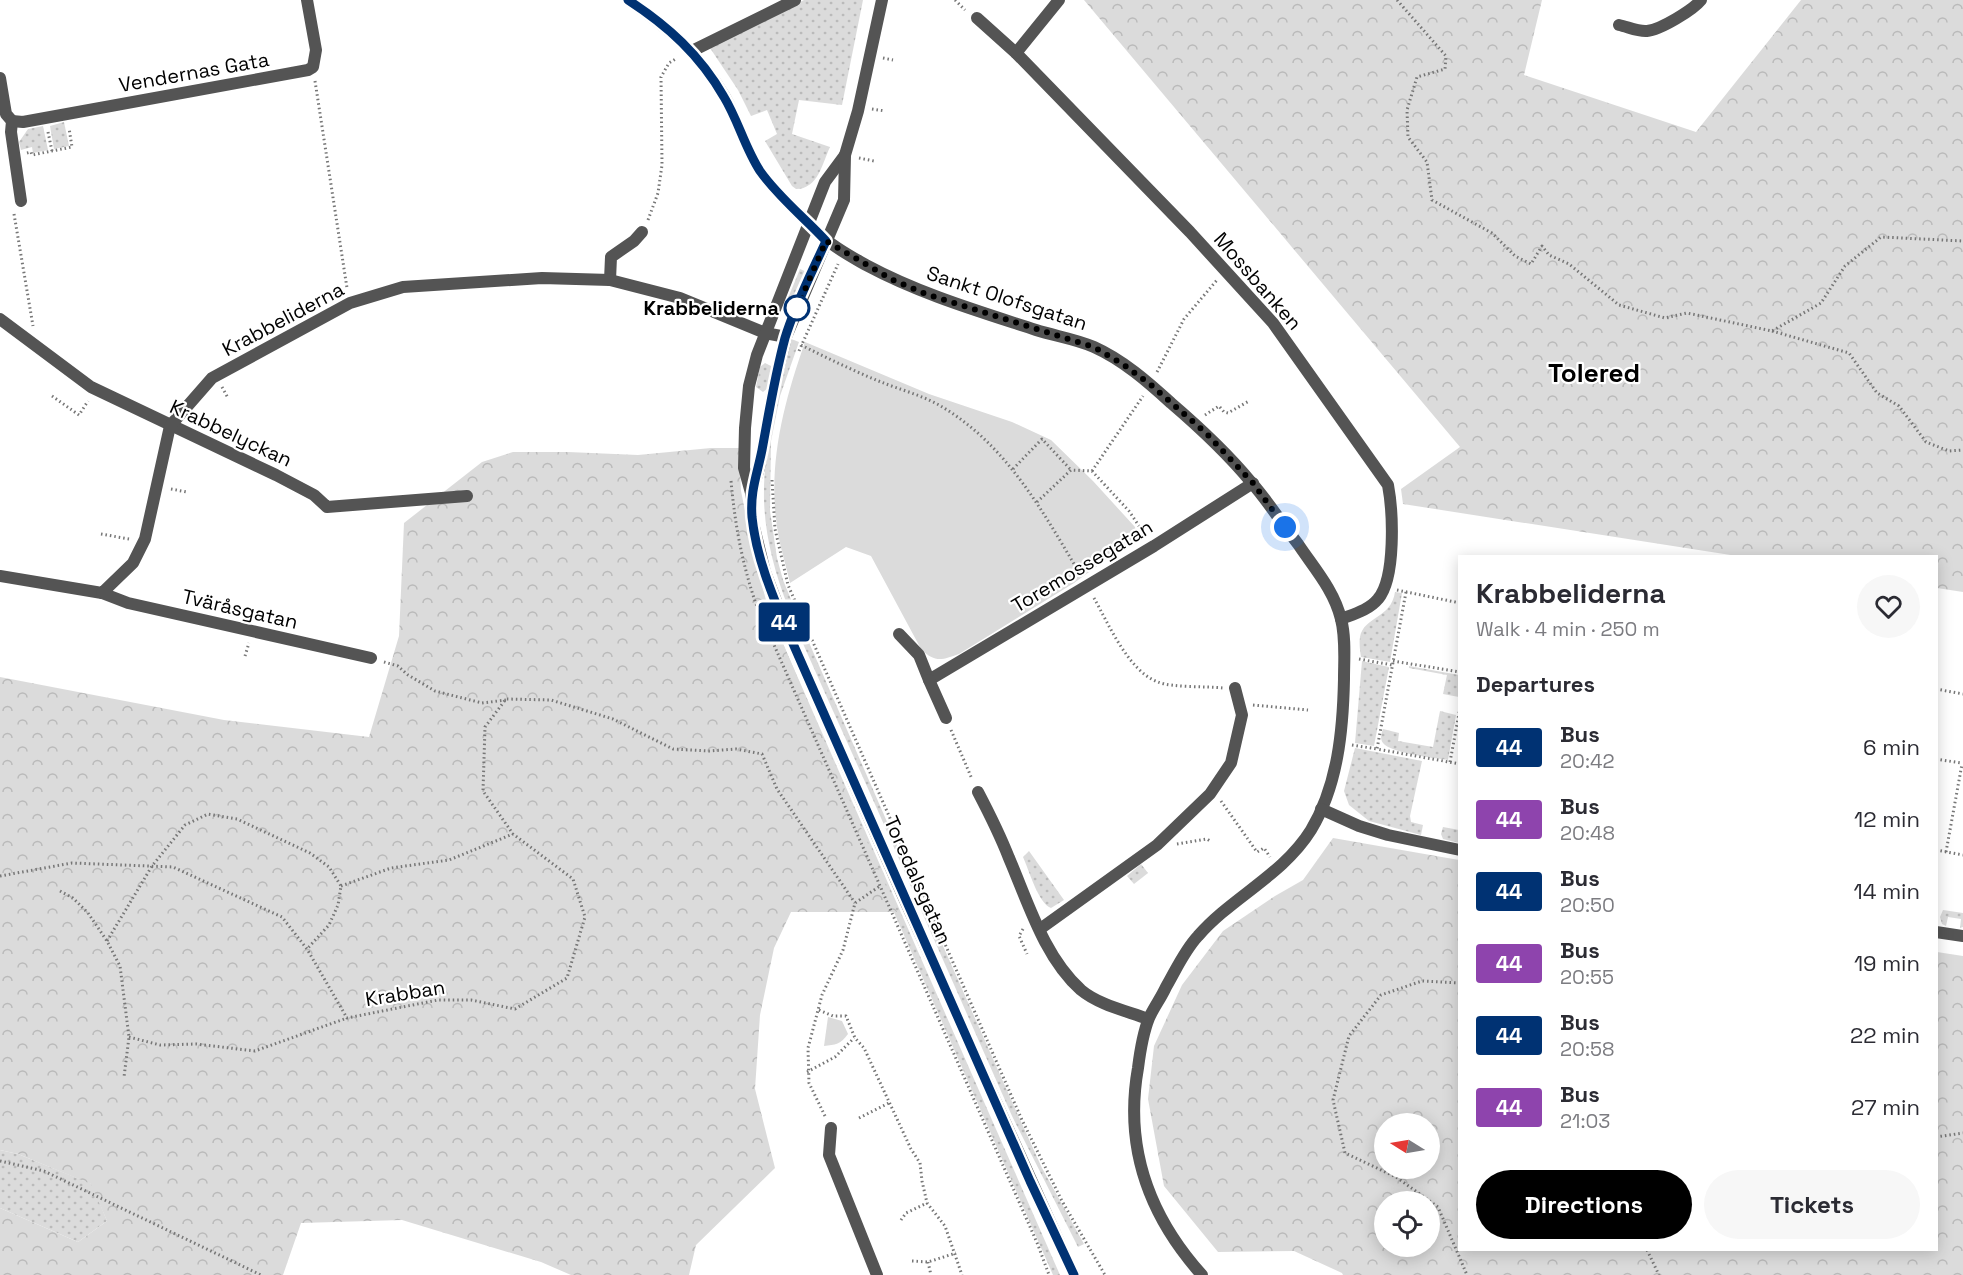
<!DOCTYPE html>
<html lang="en">
<head>
<meta charset="utf-8">
<style>
	:root { --surface:#fff; --page:#f7f7f7; --text:#2b2b33; --muted:#7c7c81; --accent:#000 }
	body { margin:0; font-family:"Space Grotesk",sans-serif; background:var(--page); color:var(--text); height:100vh; display:flex; flex-direction:column; font-size:22px; white-space:nowrap }
	* { box-sizing:border-box; margin:0 }
	p { font-size:20px; color:var(--muted) }
	.icon { flex:none; width:33px; height:33px; fill:none; stroke:currentColor; stroke-width:2; stroke-linecap:round; stroke-linejoin:round }
	.map { position:relative; flex:1; overflow:hidden }
	.drawer { position:absolute; left:1458px; top:555px; width:480px; height:696px; display:flex; flex-direction:column; background:var(--surface); border-radius:0px; box-shadow:0 3px 15px #0003 }
	.drawer>* { flex:none }
	.badge { padding:0 12px; border-radius:4px; font-size:21px; line-height:39px }
	.needle { width:39px; rotate:281deg }
	.tools { position:absolute; left:1374px; top:1113px; display:grid; gap:12px }
	.tools a { display:grid; place-items:center; width:66px; height:66px; border-radius:50%; background:var(--surface); box-shadow:0 3px 15px #0003; font-size:30px }
	.you { position:absolute; width:30px; height:30px; margin:-15px; border:4px solid #fff; border-radius:50%; background:#1a73e8; box-shadow:0 0 0 9px #1a73e833 }
	.map>.badge { position:absolute; translate:-50% -50%; box-shadow:0 0 0 3px #fff }
	h2 { padding:0 18px; font-size:22px; line-height:54px }
	.round { display:grid; place-items:center; flex:none; width:63px; height:63px; border-radius:32px; background:var(--page) }
	.summary { display:flex; align-items:center; justify-content:space-between; height:102px; padding:0 18px }
	h1 { font-size:28px; font-weight:700; line-height:45px }
	.cta { display:flex; gap:12px; margin-top:auto; padding:12px 18px }
	.cta a { flex:1; height:69px; border-radius:36px; background:var(--accent); color:#fff; font-size:24px; font-weight:700; line-height:69px; text-align:center }
	.cta a+a { background:var(--page); color:var(--text) }
	ul { padding:0; list-style:none }
	li { display:flex; align-items:center; gap:18px; height:72px; padding:0 18px }
	li div { flex:1 }
	li b { display:block; font-size:22px }
	li em { font-style:normal }
	li .badge { min-width:66px; font-weight:700; text-align:center }
	.map>svg:first-child { display:block }
	.grass { fill:url(#grass-dots) }
	.forest { fill:url(#forest-crowns); fill-rule:evenodd }
	.green { fill:#dbdbdb }
	.lines { fill:none; stroke-linecap:round; stroke-linejoin:round }
	.path { stroke:#767676; stroke-width:3; stroke-dasharray:1.5 3; stroke-linecap:butt }
	.minor { stroke:#545454; stroke-width:12 }
	.tertiary { stroke:#545454; stroke-width:12 }
	.line-casing { stroke:#fff; stroke-width:14 }
	.line { stroke:#003273; stroke-width:9 }
	.walk { stroke:#000; stroke-width:6; stroke-dasharray:0 10.8 }
	.stop-dot { fill:#fff; stroke:#003273; stroke-width:3 }
	.labels { text-anchor:middle; stroke-width:4.5; stroke-linejoin:round; paint-order:stroke }
	.street-label { font-size:20px; fill:#000; stroke:#fff }
	.stop-label { font-size:20px; font-weight:bold; fill:#000; stroke:#fff; text-anchor:end }
	.district-label { font-size:26px; font-weight:bold; fill:#000; stroke:#fff }
</style>
</head>
<body>
<div class="map">
<svg width="1963" height="1275" viewBox="0 0 1963 1275">
	<defs>
		<pattern id="grass-dots" width="8" height="8" patternUnits="userSpaceOnUse" patternTransform="scale(1.5)"><rect width="8" height="8" fill="#dbdbdb"/><path d="M2 2h.1M6 6h.1" fill="none" stroke="#bababa" stroke-width="1.8" stroke-linecap="round"/></pattern>
		<pattern id="forest-crowns" width="20" height="18" patternUnits="userSpaceOnUse" patternTransform="scale(1.5)"><rect width="20" height="18" fill="#dbdbdb"/><path d="M2 6a3 3 0 1 1 6 0M12 15a3 3 0 1 1 6 0" fill="none" stroke="#bababa"/></pattern>
	</defs>
	<rect width="100%" height="100%" fill="#fff"/>
	<!-- grass -->
	<g class="grass">
		<path d="M804,0h59l-21,105 -43,-5 -7,34 38,13c-8,17 -12,42 -34,42l-4,-3 -27,-45 12,-7 -10,-24 -16,6 -13,-26 -28,-42z"/>
		<path d="M64,122l5,24 -15,3 -4,-23z"/>
		<path d="M43,126l5,24 -15,3 -1,-6 -11,3 -2,-8 9,-13z"/>
		<path d="M800,269l7,3 -18,41h-4l-2,-3z"/>
		<path d="M791,339l8,3 -19,54 -9,45 -1,70 7,47 6,22 21,51 114,262 -6,-4c-27,-63 -55,-125 -83,-187 -28,-65 -63,-130 -65,-202 -1,-55 15,-108 27,-161z"/>
		<path d="M765,363l6,3 1,3 -4,19 -5,4 -7,-5 4,-20z"/>
		<path d="M1395,592l7,1 -12,69 -29,-5c-1,-6 -2,-14 -1,-20 4,-21 31,-18 35,-45z"/>
		<path d="M773,621l258,588 29,66h-7l-178,-406z"/>
		<path d="M1362,661l27,6 -15,79 -19,-3z"/>
		<path d="M1409,666l50,9v22l-16,-3 4,-19 -38,-7z"/>
		<path d="M1440,711l16,4 -8,45c-13,-2 -58,-7 -65,-17 -3,-4 -2,-9 0,-14l16,4 -1,8 35,6z"/>
		<path d="M1355,748l67,13 -12,55 1,6 12,3 -2,10 -52,-14 -20,-16 -5,-14z"/>
		<path d="M1443,827l16,3v13l-16,-4 -2,-5z"/>
		<path d="M1029,851l35,49 -13,8c-13,-5 -22,-38 -28,-51z"/>
		<path d="M1141,864l7,9 -14,11 -7,-8z"/>
		<path d="M924,903l93,210 25,55 42,76 -6,3 -66,-131 -91,-206v-3z"/>
		<path d="M1943,910l20,3v14l-3,1 1,-9 -13,-2 -2,9 -4,-2 -2,-7z"/>
		<path d="M0,1150l18,4 74,30 15,37 -29,21 -78,-34z"/>
	</g>
	<!-- forest -->
	<g class="forest">
		<path d="M1084,0h458l-18,75 172,57 105,-132h162v592l-26,-4 -1,-32h-199l-334,-52 -2,-15 59,-42z"/>
		<path d="M711,448h28l2,43 12,59 15,58 129,304h-106l-17,36 -14,67 -5,74 20,79 -79,77 -7,30h-118l-30,-13 -139,-42 -101,3 -18,52h-283v-67l78,34 29,-21 -16,-37 -73,-30 -18,-4v-473l224,43 145,17 30,-101 5,-113 78,-61 31,-10h55l70,3z"/>
		<path d="M1333,838l126,22 1,390h476l1,-298 26,4v319h-620l-1,-2 -48,-22 -76,1 -54,-66 -16,-87 6,-53 28,-61 41,-54 52,-35 28,-16zM1384,1124h46v44h-46zM1384,1202h46v44h-46z"/>
	</g>
	<!-- green -->
	<g class="green">
		<path d="M805,342l124,52 83,28 39,18 42,41 42,46 1,6 -3,7 -59,43 -115,71c-17,6 -24,9 -38,-5l-50,-93 -25,-9 -56,36c-5,-21 -12,-43 -14,-64 -7,-61 9,-120 29,-177z"/>
		<path d="M828,1017l14,4 6,13c-7,10 -13,11 -24,12z"/>
	</g>
	<g class="lines">
		<!-- path -->
		<g class="path">
			<path d="M955,0l10,10"/>
			<path d="M1397,0l49,56 -1,13 -28,8 -10,33 1,27 19,25 5,38 60,33 23,23 16,8 11,-18 7,9 20,9 50,41 46,13 22,-5 85,18 49,-28 24,-37 36,-29 82,4"/>
			<path d="M883,58l10,2"/>
			<path d="M315,81l32,207"/>
			<path d="M872,109l13,2"/>
			<path d="M48,132l4,19"/>
			<path d="M27,153l4,-1 1,3 40,-8 -3,-19"/>
			<path d="M859,158l15,3"/>
			<path d="M14,214l19,112"/>
			<path d="M648,220l10,-27 4,-28 -1,-88 8,-14 8,-5"/>
			<path d="M1772,331l77,22 28,40 22,13 27,36 23,9 14,-1"/>
			<path d="M801,345c26,13 53,26 80,37 20,8 44,14 63,26 64,39 99,104 136,166"/>
			<path d="M799,351l39,-87"/>
			<path d="M1157,372l27,-53 33,-39"/>
			<path d="M222,387l6,11"/>
			<path d="M52,396l27,19 9,-14"/>
			<path d="M1205,415l14,-9 5,6 4,1 21,-12"/>
			<path d="M1013,469l29,-30 29,31"/>
			<path d="M1092,471l51,-75"/>
			<path d="M772,480l3,49 13,56 234,535 40,81 43,74"/>
			<path d="M731,481c4,44 11,82 25,123l282,641 11,30"/>
			<path d="M171,489l16,3"/>
			<path d="M1037,502l34,-32 21,1 37,40 16,24"/>
			<path d="M101,534l28,5"/>
			<path d="M1397,590l63,13"/>
			<path d="M1406,592l-29,157 83,15"/>
			<path d="M1094,598c14,25 35,74 64,84 15,6 48,4 65,6"/>
			<path d="M245,656l4,-13"/>
			<path d="M1359,659l33,6"/>
			<path d="M1393,661l67,11"/>
			<path d="M384,662l14,4 10,9 27,16 47,12 24,-3"/>
			<path d="M1936,689l27,5"/>
			<path d="M1253,705l55,5"/>
			<path d="M951,730l21,49"/>
			<path d="M1352,745l25,4"/>
			<path d="M1936,759l25,4"/>
			<path d="M1450,762l10,-54"/>
			<path d="M1221,801l36,51 7,-4 6,9"/>
			<path d="M1177,844l30,-5 3,2"/>
			<path d="M1936,850l27,5"/>
			<path d="M1946,852l16,-88"/>
			<path d="M0,876l72,-13 101,4 109,50 25,32 40,69 91,-18h33l44,9 52,-31 18,-61 -12,-38 -60,-45 -30,-43 2,-64 21,-28 45,1 62,19 60,30 36,2 27,-2 26,5 15,35 78,114"/>
			<path d="M341,886l50,-18 58,-8 64,-26"/>
			<path d="M60,891l13,7 15,15 19,28 13,25 9,71 -5,40"/>
			<path d="M1023,929l-4,7 8,18"/>
			<path d="M107,941l45,-75 33,-41 23,-11 29,5 73,34 19,14 12,19 -3,19 -9,20 -22,24"/>
			<path d="M1460,983l-38,-2 -41,14 -32,41 -16,64 12,53 51,24 42,30 29,68"/>
			<path d="M819,1010l14,6h13l9,22 9,10 47,101 9,14 2,18 5,22 18,23 17,49"/>
			<path d="M129,1037l31,8 36,-1 59,7 92,-33"/>
			<path d="M807,1072l28,-15 19,-19"/>
			<path d="M825,1116l-16,-33 -1,-35 14,-53 21,-45 12,-47 25,-17"/>
			<path d="M859,1118l30,-15"/>
			<path d="M1936,1137l27,-4"/>
			<path d="M0,1161l44,10 217,104"/>
			<path d="M901,1220l5,-7 21,-10"/>
			<path d="M1647,1250l12,25"/>
			<path d="M912,1261l16,1 28,-9"/>
			<path d="M928,1262l3,13"/>
		</g>
		<!-- minor -->
		<g class="minor">
			<path d="M628,0c40,27 73,56 97,97 14,25 21,55 38,78 18,23 39,42 60,62 12,11 29,20 43,28 54,29 112,46 170,65 19,6 40,9 58,17 29,13 54,35 77,56 28,24 56,50 80,79 17,19 31,42 47,62 16,24 36,46 43,75 5,19 3,41 3,60 -1,51 -6,106 -33,151 -28,45 -79,67 -113,106 -14,15 -22,34 -32,51 -5,11 -12,20 -17,31 -6,15 -9,34 -11,50 -14,79 11,148 64,207"/>
			<path d="M1059,0l-43,53 174,179 83,91 115,162c5,27 8,93 -10,114 -9,11 -24,15 -37,20"/>
			<path d="M977,18l39,35"/>
			<path d="M1619,25c9,2 20,7 28,6 13,-1 46,-21 54,-31"/>
			<path d="M692,51l103,-51"/>
			<path d="M0,78l6,36 6,7 -1,11 10,69"/>
			<path d="M12,121l11,1 22,-4 263,-48 5,-3 3,-17 -9,-50"/>
			<path d="M610,280l1,-23 23,-16 8,-9"/>
			<path d="M0,319l91,68 185,88 38,20 13,12 140,-11"/>
			<path d="M0,576l102,17 31,-30 12,-24 25,-113 42,-48 138,-75 53,-16 139,-9 68,2 70,18 85,35 21,4"/>
			<path d="M102,593l26,10 243,55"/>
			<path d="M899,634l20,21 10,25 225,-134 99,-63"/>
			<path d="M929,680l17,38"/>
			<path d="M978,792c11,21 22,43 31,66 19,44 35,99 72,132 18,15 46,21 67,29"/>
			<path d="M1321,809l38,17 29,9 72,15"/>
			<path d="M1040,929l117,-84 53,-51 21,-31 11,-48 -7,-27"/>
			<path d="M1936,932l27,4"/>
			<path d="M831,1128l-2,27 48,120"/>
		</g>
		<!-- tertiary -->
		<g class="tertiary">
			<path d="M845,155l-20,27 -68,173 -8,31 -4,42 -1,40 7,25 1,26 13,53 22,58 117,268 170,377"/>
			<path d="M752,492l7,-24 14,-78 13,-53 58,-137 1,-45 13,-44 24,-111"/>
		</g>
	</g>
	<g class="lines">
		<defs>
			<path id="line" d="M628,0c40,26 72,55 96,97 14,23 21,51 36,74 19,27 45,47 66,70 -14,31 -31,64 -41,97 -10,37 -16,74 -23,112 -5,25 -12,41 -10,67 4,39 20,78 35,113l243,551 44,94"/>
		</defs>
		<!-- line casing -->
		<use href="#line" class="line-casing"/>
		<!-- line -->
		<use href="#line" class="line"/>
		<!-- walk -->
		<path class="walk" d="M797,308l29,-67 67,39 33,14 168,53 30,18 27,20 55,48 47,50 32,44"/>
	</g>
	<!-- markers -->
	<circle class="stop-dot" cx="797" cy="308" r="12"/>
	<g class="labels">
		<!-- street labels -->
		<g class="street-label">
			<text transform="translate(194 72) rotate(-10)" y="7">Vendernas Gata</text>
			<text transform="translate(1258 281) rotate(49)" y="7">Mossbanken</text>
			<text transform="translate(1007 298) rotate(18)" y="7">Sankt Olofsgatan</text>
			<text transform="translate(283 319) rotate(-28)" y="7">Krabbeliderna</text>
			<text transform="translate(231 433) rotate(25)" y="7">Krabbelyckan</text>
			<text transform="translate(1082 566) rotate(-31)" y="7">Toremossegatan</text>
			<text transform="translate(240 609) rotate(13)" y="7">Tväråsgatan</text>
			<text transform="translate(918 880) rotate(66)" y="7">Toredalsgatan</text>
			<text transform="translate(405 993) rotate(-9)" y="7">Krabban</text>
		</g>
		<!-- stop labels -->
		<g class="stop-label">
			<text x="779" y="315">Krabbeliderna</text>
		</g>
		<!-- district labels -->
		<g class="district-label">
			<text x="1594" y="382">Tolered</text>
		</g>
	</g>
</svg>
<div class="tools">
<a><svg class="needle" viewBox="-14 -14 28 28"><path d="M0-13l5 13h-10z" fill="#e53935"/><path d="M0 13l5-13h-10z" fill="#7c7c81"/></svg></a>
<a><svg class="icon" aria-label="locate" viewBox="0 0 24 24"><circle cx="12" cy="12" r="6"/><path d="M12 2v4M12 18v4M2 12h4M18 12h4"/></svg></a>
</div>
<div class="you" style="left:1285px;top:527px"></div>
<b class="badge" style="left:784px;top:622px;background:#003273;color:#fff">44</b>
<section class="drawer">
<div class="summary"><div><h1>Krabbeliderna</h1><p>Walk · 4 min · 250 m</p></div><a class="round"><svg class="icon" aria-label="heart" viewBox="0 0 24 24"><path d="M12 20l-8-8c-3-5 5-10 8-4 3-6 11-1 8 4z"/></svg></a></div>
<h2>Departures</h2>
<ul>
<li><span class="badge" style="background:#003273;color:#fff">44</span><div><b>Bus</b><p>20:42</p></div><em>6 min</em></li>
<li><span class="badge" style="background:#8e44ad;color:#fff">44</span><div><b>Bus</b><p>20:48</p></div><em>12 min</em></li>
<li><span class="badge" style="background:#003273;color:#fff">44</span><div><b>Bus</b><p>20:50</p></div><em>14 min</em></li>
<li><span class="badge" style="background:#8e44ad;color:#fff">44</span><div><b>Bus</b><p>20:55</p></div><em>19 min</em></li>
<li><span class="badge" style="background:#003273;color:#fff">44</span><div><b>Bus</b><p>20:58</p></div><em>22 min</em></li>
<li><span class="badge" style="background:#8e44ad;color:#fff">44</span><div><b>Bus</b><p>21:03</p></div><em>27 min</em></li>
</ul>
<div class="cta"><a>Directions</a><a>Tickets</a></div>
</section>
</div>
</body>
</html>
